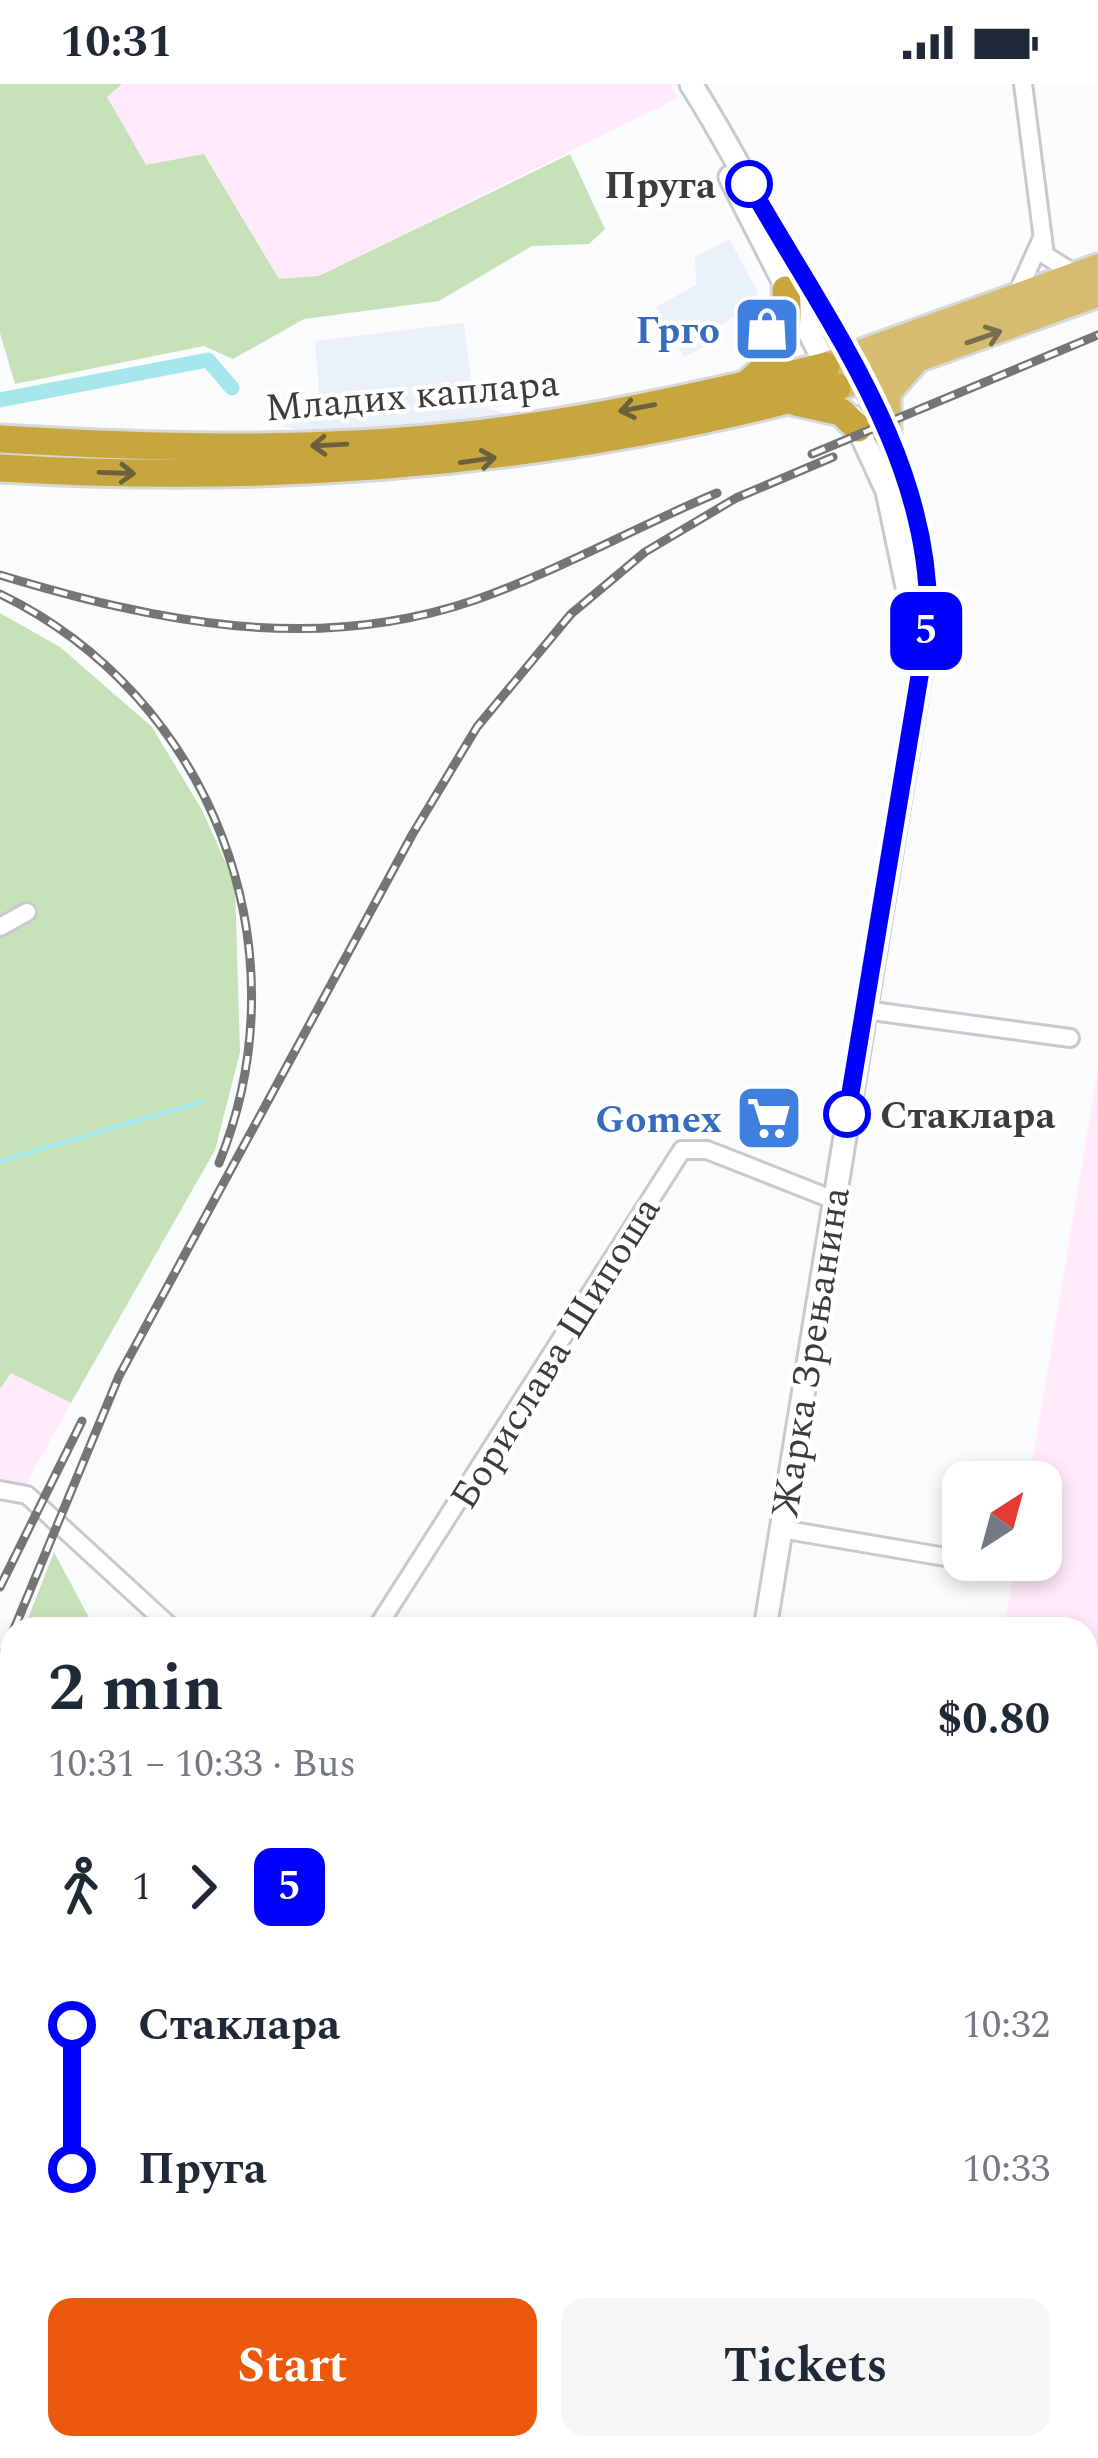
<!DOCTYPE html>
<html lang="en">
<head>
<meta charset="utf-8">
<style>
	:root { --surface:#fff; --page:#f6f6f7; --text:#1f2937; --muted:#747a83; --accent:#ea580c }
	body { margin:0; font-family:Spectral,serif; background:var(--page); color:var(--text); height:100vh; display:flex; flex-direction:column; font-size:45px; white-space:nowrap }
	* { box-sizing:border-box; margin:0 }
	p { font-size:39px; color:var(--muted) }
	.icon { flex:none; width:66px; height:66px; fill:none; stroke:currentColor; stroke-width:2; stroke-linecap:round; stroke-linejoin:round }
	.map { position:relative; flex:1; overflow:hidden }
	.sheet { position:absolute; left:0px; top:1533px; width:1098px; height:843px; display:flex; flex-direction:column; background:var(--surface); border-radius:36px 36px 0 0; box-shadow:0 6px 18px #0003 }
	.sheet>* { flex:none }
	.badge { padding:0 24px; border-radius:18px; font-size:42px; line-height:78px }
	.needle { width:78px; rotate:36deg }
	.fabs { position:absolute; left:942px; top:1377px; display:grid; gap:24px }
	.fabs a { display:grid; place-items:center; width:120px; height:120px; border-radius:24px; background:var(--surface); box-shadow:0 6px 18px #0003; font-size:60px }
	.map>.badge { position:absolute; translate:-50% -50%; box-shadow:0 0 0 6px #fff }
	.legs { display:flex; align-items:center; gap:18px; height:132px; padding:0 48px; font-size:39px }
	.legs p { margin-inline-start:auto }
	.headline { display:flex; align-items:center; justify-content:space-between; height:204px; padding:0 48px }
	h1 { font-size:66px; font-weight:700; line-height:90px }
	.action { display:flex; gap:24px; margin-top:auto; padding:24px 48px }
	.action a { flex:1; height:138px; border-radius:24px; background:var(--accent); color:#fff; font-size:48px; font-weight:700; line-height:138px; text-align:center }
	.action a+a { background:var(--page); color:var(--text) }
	ul { padding:0 48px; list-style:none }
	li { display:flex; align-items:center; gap:42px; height:144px; font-size:45px }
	li i { display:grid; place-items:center; width:18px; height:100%; margin:0 15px; background:currentColor }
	li i::after { content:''; width:30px; height:30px; margin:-15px; border:9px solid; border-radius:50%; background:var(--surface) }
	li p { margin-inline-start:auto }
	li:first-child i { background:linear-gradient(#0000 50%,currentColor 0) }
	li:last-child i { background:linear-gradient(currentColor 50%,#0000 0) }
	.status { display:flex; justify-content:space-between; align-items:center; height:84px; padding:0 60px; background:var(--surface); direction:ltr }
	.status svg { height:33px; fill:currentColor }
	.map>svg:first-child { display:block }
	.built { fill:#eaf0f9 }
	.industrial { fill:#ffeaf9 }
	.green { fill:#c7e1b9 }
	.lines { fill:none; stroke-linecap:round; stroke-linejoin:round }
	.stream { stroke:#a5e7eb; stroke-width:4.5 }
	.canal { stroke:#a5e7eb; stroke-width:15 }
	.minor-casing { stroke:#c9cacd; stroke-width:22 }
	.tertiary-casing { stroke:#c9cacd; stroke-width:27 }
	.primary-casing { stroke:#d8d8d8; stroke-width:33 }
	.trunk-casing { stroke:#d8d8d8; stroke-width:33 }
	.minor { stroke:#fff; stroke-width:16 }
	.tertiary { stroke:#fff; stroke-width:21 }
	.primary { stroke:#d5bc6e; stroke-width:27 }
	.trunk { stroke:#c7a63e; stroke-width:27 }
	.rail-casing { stroke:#747676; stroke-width:9 }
	.rail { stroke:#fff; stroke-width:4.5; stroke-dasharray:14; stroke-linecap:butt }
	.oneway { stroke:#796f50 }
	.oneway2 { stroke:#6c613d }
	.line-1-casing { stroke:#fff; stroke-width:27 }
	.line-1 { stroke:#00f; stroke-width:18 }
	.stop-1-dot { fill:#fff; stroke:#00f; stroke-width:6 }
	.labels { text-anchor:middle; stroke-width:9; stroke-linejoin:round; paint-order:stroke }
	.stop-label { font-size:39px; font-weight:bold; fill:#3b3c3c; stroke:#fff; text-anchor:end }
	.shop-label { font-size:39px; font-weight:bold; fill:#366cbe; stroke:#fff; text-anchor:end }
	.street-label { font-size:39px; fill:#3b3c3c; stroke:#fff }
</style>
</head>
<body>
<div class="status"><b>10:31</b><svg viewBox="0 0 49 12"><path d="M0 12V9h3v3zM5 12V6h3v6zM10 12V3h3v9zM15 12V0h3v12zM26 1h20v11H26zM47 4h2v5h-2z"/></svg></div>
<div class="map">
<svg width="1098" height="2374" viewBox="0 0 1098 2374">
	<rect width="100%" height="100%" fill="#f9fbfd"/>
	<!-- built -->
	<g class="built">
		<path d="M729,155l29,53 -2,10 -47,31 4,9 -29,15 -28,-50 40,-22 -1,-28z"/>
		<path d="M464,239l10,81 38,12 -185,20 -46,-10 34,-9 5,-11 -5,-65z"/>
	</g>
	<!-- industrial -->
	<g class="industrial">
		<path d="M122,0h548l8,14 -359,178 -40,3 -74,-124 -59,11 -39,-69z"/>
		<path d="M1098,985v656l-12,-1v-95h-82l12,-69h25v-78h-12z"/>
		<path d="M11,1289l60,30 -49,88 -22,-11v-91z"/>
		<path d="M12,1871v141l-12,-8v-118z"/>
	</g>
	<!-- green -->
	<g class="green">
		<path d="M0,0h122l-15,13 39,68 58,-11 75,125 40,-3 251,-122 35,75 -16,15 -57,2 -93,55 -135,18 -71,40 -29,-13 -189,38 -15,-51z"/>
		<path d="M0,529l60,34 92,80 50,83 33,74 5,168 -25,98 -144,253 -60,-30 -11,16z"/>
		<path d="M54,1468l41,77h-71z"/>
		<path d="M12,1576v295l-12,15v-279z"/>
		<path d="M0,2004l12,8v204l-12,22z"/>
	</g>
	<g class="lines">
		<!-- stream -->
		<path class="stream" d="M0,1077l204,-60"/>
		<!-- canal -->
		<path class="canal" d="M0,316l208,-40 24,28"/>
		<defs>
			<g id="minor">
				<path d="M1023,0l22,171 30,19"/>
				<path d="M1016,212l26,-58"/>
				<path d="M0,843l27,-15"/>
				<path d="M865,926l205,28"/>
				<path d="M0,1406l27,5 146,134"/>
				<path d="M781,1445l182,31"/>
				<path d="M965,1476l46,4"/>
				<path d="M376,1545l306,-479h25l127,50"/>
				<path d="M1086,2020h12"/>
				<path d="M0,2255l12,-21"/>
				<path d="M196,2374v-10"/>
				<path d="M443,2374v-10"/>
			</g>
			<g id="tertiary">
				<path d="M691,0c30,47 55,96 83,144 73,123 159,249 154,397l-163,1004"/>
				<path d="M730,93l103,202"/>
				<path d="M853,333l34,74 33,158"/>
				<path d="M720,2364v10"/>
				<path d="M735,2374l1,-10"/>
			</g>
			<g id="primary">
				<path d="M826,282l272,-98"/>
				<path d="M837,303l261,-94"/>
				<path d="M887,351v-43l24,-27"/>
			</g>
			<g id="trunk">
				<path d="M748,299c36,-30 42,-47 38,-93"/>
				<path d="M796,318l45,10 17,16"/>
				<path d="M0,355c150,9 299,13 448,-2 128,-13 254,-41 378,-71"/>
				<path d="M0,384c284,17 562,-5 837,-81"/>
			</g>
		</defs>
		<!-- minor casing -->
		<use href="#minor" class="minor-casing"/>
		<!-- tertiary casing -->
		<use href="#tertiary" class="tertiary-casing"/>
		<!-- primary casing -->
		<use href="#primary" class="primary-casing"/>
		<!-- trunk casing -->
		<use href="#trunk" class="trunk-casing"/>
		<!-- minor -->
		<use href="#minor" class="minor"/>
		<!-- tertiary -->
		<use href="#tertiary" class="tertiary"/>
		<!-- primary -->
		<use href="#primary" class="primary"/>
		<!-- trunk -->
		<use href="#trunk" class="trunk"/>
		<defs>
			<g id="rail">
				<path d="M812,370l286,-119"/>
				<path d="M0,491c156,47 315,80 475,25 83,-29 161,-73 242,-107"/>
				<path d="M0,510c211,102 307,353 219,569"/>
				<path d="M0,1503l82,-166"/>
				<path d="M14,1545l105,-253 293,-541 65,-108 94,-113 74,-62 91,-54 97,-41"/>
				<path d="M0,1578l12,-29"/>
			</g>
		</defs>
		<!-- rail casing -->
		<use href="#rail" class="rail-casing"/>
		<!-- rail -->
		<use href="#rail" class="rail"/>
	</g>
	<!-- one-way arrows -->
	<defs><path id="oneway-shaft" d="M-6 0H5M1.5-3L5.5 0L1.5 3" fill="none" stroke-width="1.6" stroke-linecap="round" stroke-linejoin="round" transform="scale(3)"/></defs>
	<use class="oneway" href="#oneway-shaft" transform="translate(984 253) rotate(-19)"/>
	<g class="oneway2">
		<use href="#oneway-shaft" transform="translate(637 324) rotate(169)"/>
		<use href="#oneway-shaft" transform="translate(329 361) rotate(177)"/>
		<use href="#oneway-shaft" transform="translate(478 376) rotate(-8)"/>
		<use href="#oneway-shaft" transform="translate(117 389) rotate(2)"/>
	</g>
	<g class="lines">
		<defs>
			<path id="line-1" d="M749,100c78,138 185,276 179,441l-81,489"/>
		</defs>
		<!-- line-1 casing -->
		<use href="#line-1" class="line-1-casing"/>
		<!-- line-1 -->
		<use href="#line-1" class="line-1"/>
	</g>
	<!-- icons -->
	<defs>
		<symbol id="shop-square" viewBox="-11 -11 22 22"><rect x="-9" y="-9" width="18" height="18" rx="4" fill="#3f7fe0" stroke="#fff"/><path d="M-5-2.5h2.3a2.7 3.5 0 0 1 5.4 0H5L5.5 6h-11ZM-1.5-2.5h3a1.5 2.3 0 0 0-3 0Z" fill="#fff"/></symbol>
		<symbol id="supermarket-square" viewBox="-11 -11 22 22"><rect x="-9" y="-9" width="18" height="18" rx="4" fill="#3f7fe0" stroke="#fff"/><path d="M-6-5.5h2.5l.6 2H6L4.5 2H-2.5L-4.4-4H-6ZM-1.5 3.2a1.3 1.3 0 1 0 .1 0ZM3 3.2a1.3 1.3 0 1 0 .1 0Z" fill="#fff"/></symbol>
	</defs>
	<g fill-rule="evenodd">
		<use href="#shop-square" x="729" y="207" width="76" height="76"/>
		<use href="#supermarket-square" x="731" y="996" width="76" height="76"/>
	</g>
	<!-- markers -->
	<g class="stop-1-dot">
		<circle cx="749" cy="100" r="21"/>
		<circle cx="847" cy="1030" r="21"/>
	</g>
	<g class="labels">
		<!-- stop labels -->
		<g class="stop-label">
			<text x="716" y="114">Пруга</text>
			<text x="880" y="1044" text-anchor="start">Стаклара</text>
		</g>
		<!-- shop labels -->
		<g class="shop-label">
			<text x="720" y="259">Грго</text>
			<text x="722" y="1048">Gomex</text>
		</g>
		<!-- street labels -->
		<g class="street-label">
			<text transform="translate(412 310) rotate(-5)" y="14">Младих каплара</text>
			<text transform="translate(554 1268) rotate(-58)" y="14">Борислава Шипоша</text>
			<text transform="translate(809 1268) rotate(-81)" y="14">Жарка Зрењанина</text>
		</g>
	</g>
</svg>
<div class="fabs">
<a><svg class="needle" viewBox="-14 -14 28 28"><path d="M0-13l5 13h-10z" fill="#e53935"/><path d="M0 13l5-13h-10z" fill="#747a83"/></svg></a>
</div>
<b class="badge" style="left:926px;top:547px;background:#00f;color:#fff">5</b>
<section class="sheet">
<div class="headline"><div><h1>2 min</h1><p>10:31 – 10:33 · Bus</p></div><b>$0.80</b></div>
<div class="legs"><svg class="icon" aria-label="walk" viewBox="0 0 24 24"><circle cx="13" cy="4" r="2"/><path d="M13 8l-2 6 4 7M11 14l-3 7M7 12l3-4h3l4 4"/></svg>1<svg class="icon" aria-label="forward" viewBox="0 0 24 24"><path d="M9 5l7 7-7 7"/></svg><b class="badge" style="background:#00f;color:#fff">5</b></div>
<ul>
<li><i style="color:#00f"></i><b>Стаклара</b><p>10:32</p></li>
<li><i style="color:#00f"></i><b>Пруга</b><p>10:33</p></li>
</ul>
<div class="action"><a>Start</a><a>Tickets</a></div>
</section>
</div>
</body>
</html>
